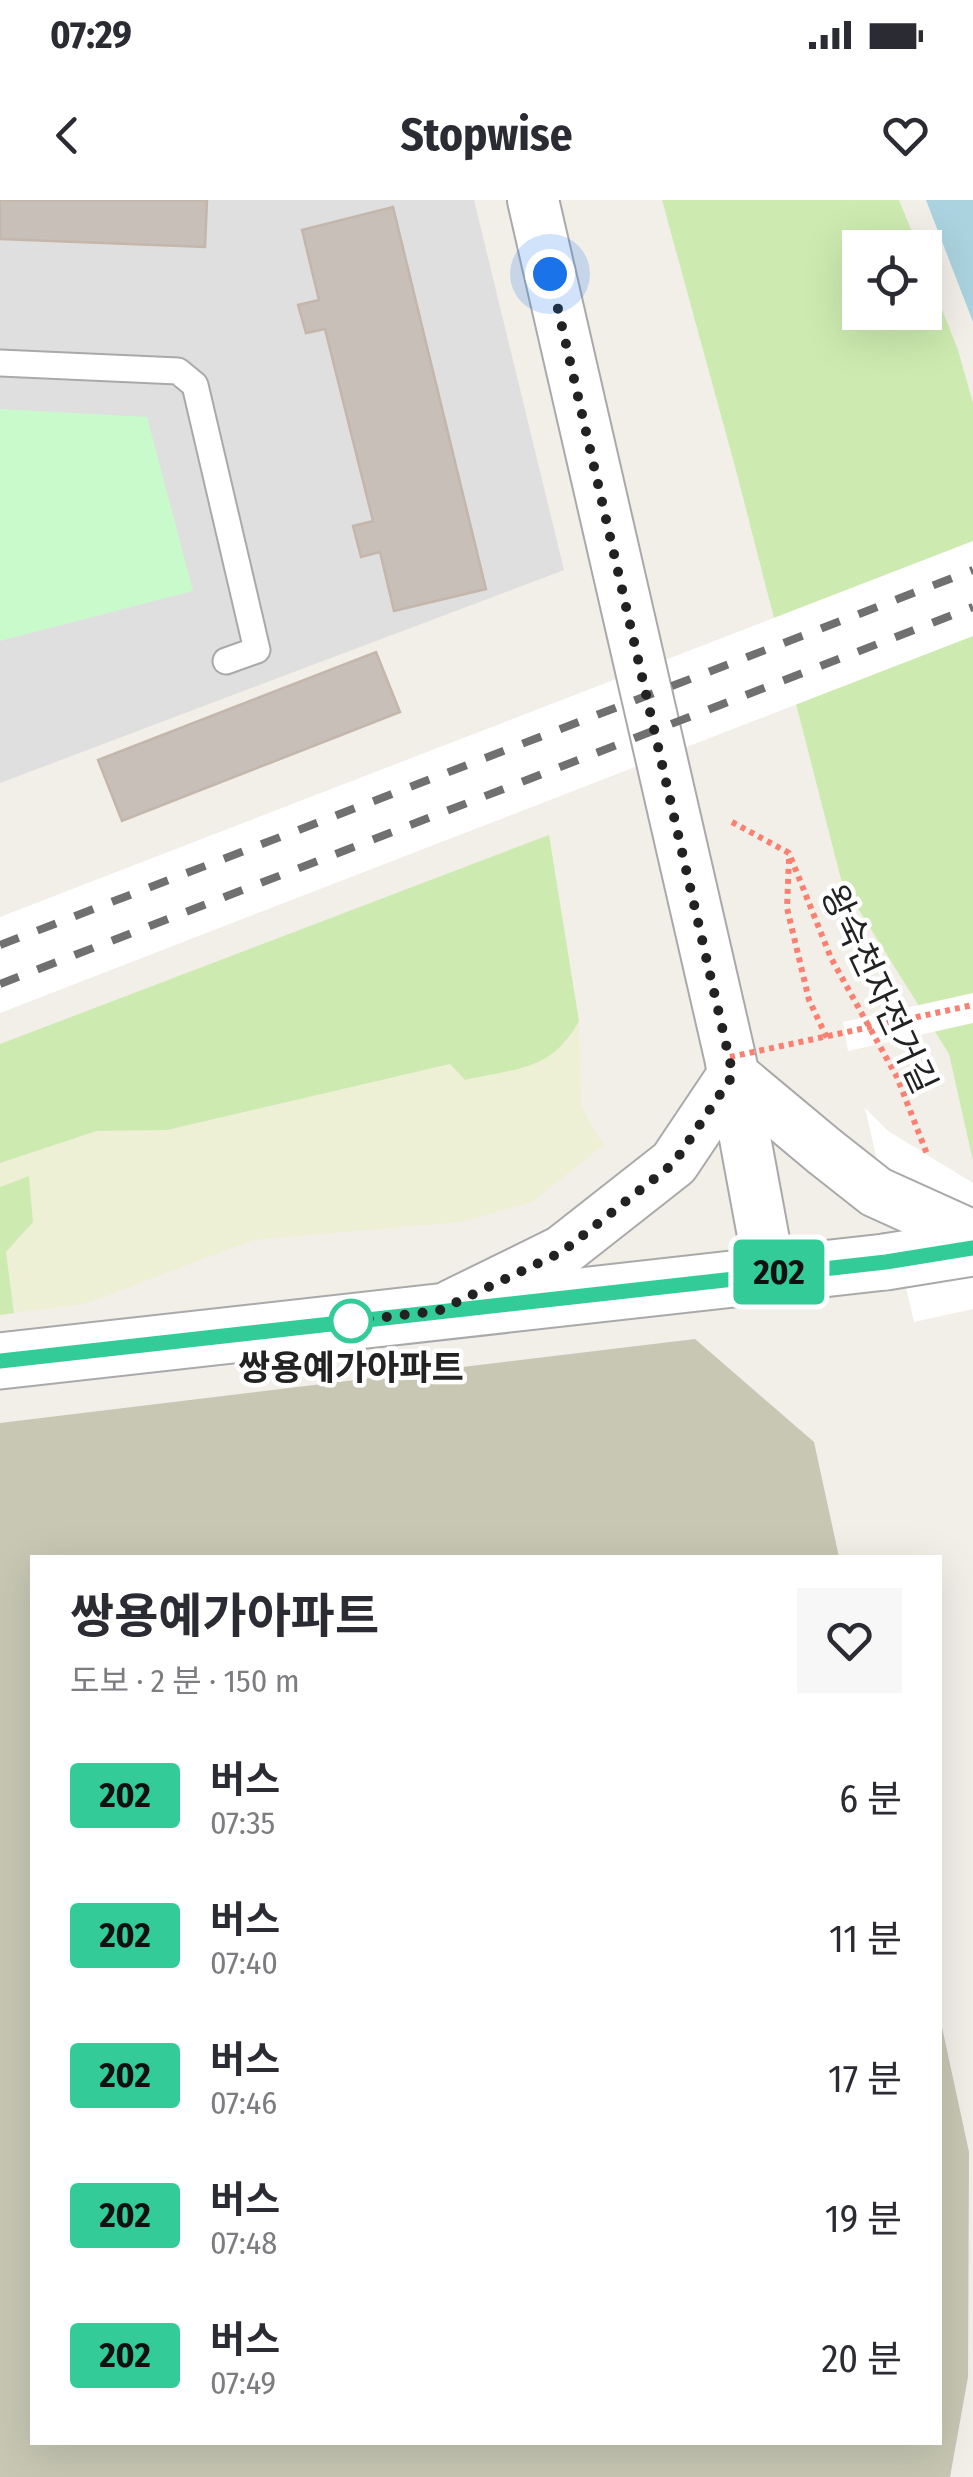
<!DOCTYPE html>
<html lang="ko">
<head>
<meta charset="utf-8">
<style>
	:root { --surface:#fff; --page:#f7f7f7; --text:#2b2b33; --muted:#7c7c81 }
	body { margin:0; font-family:"Fira Sans Condensed","Noto Sans KR",sans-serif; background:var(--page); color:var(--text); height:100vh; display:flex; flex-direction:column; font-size:38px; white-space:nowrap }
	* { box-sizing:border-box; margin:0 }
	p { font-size:32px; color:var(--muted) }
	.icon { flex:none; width:55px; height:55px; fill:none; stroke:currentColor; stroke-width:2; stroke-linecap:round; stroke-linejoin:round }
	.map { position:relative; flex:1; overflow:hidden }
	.panel { position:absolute; left:30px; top:1355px; width:912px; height:890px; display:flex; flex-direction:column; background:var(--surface); border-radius:0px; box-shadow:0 10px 40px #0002 }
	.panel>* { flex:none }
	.badge { padding:0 20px; border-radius:8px; font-size:35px; line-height:65px }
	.tools { position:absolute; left:842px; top:30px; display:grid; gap:20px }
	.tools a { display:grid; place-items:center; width:100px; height:100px; border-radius:0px; background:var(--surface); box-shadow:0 10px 40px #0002; font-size:50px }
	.you { position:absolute; width:50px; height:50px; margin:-25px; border:8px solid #fff; border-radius:50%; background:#1a73e8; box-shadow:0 0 0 15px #1a73e833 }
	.map>.badge { position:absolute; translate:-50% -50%; box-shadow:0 0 0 5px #fff }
	.round { display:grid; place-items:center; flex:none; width:105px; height:105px; border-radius:0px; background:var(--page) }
	.overview { display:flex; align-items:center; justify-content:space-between; height:170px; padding:0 40px }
	h1 { font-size:48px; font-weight:700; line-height:75px }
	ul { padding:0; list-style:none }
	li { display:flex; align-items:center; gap:30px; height:140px; padding:0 40px }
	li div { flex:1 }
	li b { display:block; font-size:38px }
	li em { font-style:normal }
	li .badge { min-width:110px; font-weight:700; text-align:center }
	.status { display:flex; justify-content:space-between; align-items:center; height:70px; padding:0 50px; background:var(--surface); direction:ltr }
	.status svg { height:28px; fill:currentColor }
	header { display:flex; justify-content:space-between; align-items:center; height:130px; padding:0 40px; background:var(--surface); font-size:45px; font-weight:700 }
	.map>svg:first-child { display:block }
	.residential { fill:#e0dfdf }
	.construction { fill:#c7c7b4 }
	.farmland { fill:#eef0d5 }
	.grass { fill:#cdebb0 }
	.park { fill:#c8facc }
	.water { fill:#aad3df }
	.pier { fill:#fff }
	.building { fill:#c7bfb8; stroke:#c4b6ab; stroke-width:2.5 }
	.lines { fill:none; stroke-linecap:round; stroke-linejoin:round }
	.service-casing { stroke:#a9a9a9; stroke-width:29 }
	.minor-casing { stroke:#a9a9a9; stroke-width:54 }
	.tertiary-casing { stroke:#a9a9a9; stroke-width:59 }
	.path { stroke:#fa8072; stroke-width:6; stroke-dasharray:5 5; stroke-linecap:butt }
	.service { stroke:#fff; stroke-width:25 }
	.minor { stroke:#fff; stroke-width:50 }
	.tertiary { stroke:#fff; stroke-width:55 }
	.rail { stroke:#707070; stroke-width:8; stroke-dasharray:20 20; stroke-linecap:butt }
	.minor-bridge-casing { stroke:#a9a9a9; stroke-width:54; stroke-linecap:butt }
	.tertiary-bridge-casing { stroke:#a9a9a9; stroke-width:59; stroke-linecap:butt }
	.path-bridge { stroke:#fa8072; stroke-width:6; stroke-dasharray:5 5; stroke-linecap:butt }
	.minor-bridge { stroke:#fff; stroke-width:50 }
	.tertiary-bridge { stroke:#fff; stroke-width:55 }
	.line-casing { stroke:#fff; stroke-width:22 }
	.line { stroke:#3c9; stroke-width:15 }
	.walk { stroke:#222; stroke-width:10; stroke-dasharray:0 18 }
	.stop-dot { fill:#fff; stroke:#3c9; stroke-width:5 }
	.labels { text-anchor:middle; stroke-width:9; stroke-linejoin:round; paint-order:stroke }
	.street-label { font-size:35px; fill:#222; stroke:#fff }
	.stop-label { font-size:35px; font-weight:bold; fill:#222; stroke:#fff }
</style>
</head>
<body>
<div class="status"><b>07:29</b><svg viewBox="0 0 49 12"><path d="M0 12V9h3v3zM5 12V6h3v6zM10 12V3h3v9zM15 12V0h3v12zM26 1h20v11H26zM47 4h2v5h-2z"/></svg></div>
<header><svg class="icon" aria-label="back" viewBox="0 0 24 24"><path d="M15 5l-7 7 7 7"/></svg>Stopwise<svg class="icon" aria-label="heart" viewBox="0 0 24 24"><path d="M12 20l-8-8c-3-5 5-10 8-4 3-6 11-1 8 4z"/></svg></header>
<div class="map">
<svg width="973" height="2277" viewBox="0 0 973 2277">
	<rect width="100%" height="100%" fill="#f2efe9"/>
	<!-- residential -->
	<path class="residential" d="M0,0h474l90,370 -564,213z"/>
	<!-- construction -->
	<path class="construction" d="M695,1139l119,103 25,115 -807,1v884h908v-424l29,134 -1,225 -18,100h-950v-1054z"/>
	<!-- farmland -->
	<path class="farmland" d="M579,821l2,85 23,39 -72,57 -70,20 -208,18 -169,64 -71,9 -8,-62 27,-29 -4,-45 -29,10v-24l97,-32 70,-1 284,-66 116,-21z"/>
	<!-- grass -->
	<g class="grass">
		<path d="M662,0h237l19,47 -58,1v64h65v-46l33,84 15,53v758l-24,-107 -107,-171 -105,-409z"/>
		<path d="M549,635l30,186c-27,50 -62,47 -114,59l-15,-16 -283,66 -70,1 -97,32v-119z"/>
		<path d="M29,976l4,46 -27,30 8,61 -14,2v-128z"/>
	</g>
	<!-- park -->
	<path class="park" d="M0,209l147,8 46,174 -193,50z"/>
	<!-- water -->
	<path class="water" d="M926,0h47v122z"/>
	<!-- pier -->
	<g class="pier">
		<path d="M973,341v95l-973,377v-96z"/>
		<path d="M973,793v30l-125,28 -5,-29z"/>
		<path d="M865,908l23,23 85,52v126l-59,13z"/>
	</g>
	<!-- building -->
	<g class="building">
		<path d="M0,0h207l-2,47 -205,-8z"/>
		<path d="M393,7l93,382 -92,22 -14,-59 -19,5 -8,-31 20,-5 -48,-192 -19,4 -8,-28 21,-5 -17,-70z"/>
		<path d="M376,452l24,60 -278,109 -24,-61z"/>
	</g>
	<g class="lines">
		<defs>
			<path id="service" d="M0,163l178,8 17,14 62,265 -31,11"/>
			<g id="minor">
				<path d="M533,0l197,857 40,216"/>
				<path d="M452,1105l110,-54 112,-88 59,-88 91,76"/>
			</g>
			<path id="tertiary" d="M0,1161l885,-99"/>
		</defs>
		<!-- service casing -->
		<use href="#service" class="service-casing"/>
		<!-- minor casing -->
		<use href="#minor" class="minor-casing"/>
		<!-- tertiary casing -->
		<use href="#tertiary" class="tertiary-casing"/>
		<!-- path -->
		<g class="path">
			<path d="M732,622l57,31 42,105 66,119 30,77"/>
			<path d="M789,659l-2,49 22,92 18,38"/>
		</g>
		<!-- service -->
		<use href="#service" class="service"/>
		<!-- minor -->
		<use href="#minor" class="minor"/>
		<!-- tertiary -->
		<use href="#tertiary" class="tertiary"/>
		<!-- rail -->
		<g class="rail">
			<path d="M0,745l973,-375"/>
			<path d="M0,784l973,-377"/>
		</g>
		<defs>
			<path id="minor-bridge" d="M824,951l52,41 97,44"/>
			<path id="tertiary-bridge" d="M885,1062l88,-14"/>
		</defs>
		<!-- minor-bridge casing -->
		<use href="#minor-bridge" class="minor-bridge-casing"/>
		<!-- tertiary-bridge casing -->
		<use href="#tertiary-bridge" class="tertiary-bridge-casing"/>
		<!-- path-bridge -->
		<path class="path-bridge" d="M730,857l243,-52"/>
		<!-- minor-bridge -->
		<use href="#minor-bridge" class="minor-bridge"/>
		<!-- tertiary-bridge -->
		<use href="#tertiary-bridge" class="tertiary-bridge"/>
	</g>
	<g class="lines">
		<defs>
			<path id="line" d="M0,1161l886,-99 87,-14"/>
		</defs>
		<!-- line casing -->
		<use href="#line" class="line-casing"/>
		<!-- line -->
		<use href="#line" class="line"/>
		<!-- walk -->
		<path class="walk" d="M351,1121l87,-10 124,-59 112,-89 59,-88 -183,-801"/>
	</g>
	<!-- markers -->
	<circle class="stop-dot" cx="351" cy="1121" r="20"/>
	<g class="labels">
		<!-- street labels -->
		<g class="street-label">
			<text transform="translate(879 789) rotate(65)" y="12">왕숙천자전거길</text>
		</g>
		<!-- stop labels -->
		<g class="stop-label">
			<text x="351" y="1180">쌍용예가아파트</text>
		</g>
	</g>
</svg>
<div class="tools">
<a><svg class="icon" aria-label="locate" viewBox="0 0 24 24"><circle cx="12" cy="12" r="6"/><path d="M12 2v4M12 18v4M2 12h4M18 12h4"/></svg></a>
</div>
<div class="you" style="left:550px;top:74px"></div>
<b class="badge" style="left:779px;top:1072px;background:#3c9;color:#111">202</b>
<section class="panel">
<div class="overview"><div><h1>쌍용예가아파트</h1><p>도보 · 2 분 · 150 m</p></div><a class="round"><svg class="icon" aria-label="heart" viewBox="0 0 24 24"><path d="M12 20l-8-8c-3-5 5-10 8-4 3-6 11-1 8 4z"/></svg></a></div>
<ul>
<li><span class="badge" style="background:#3c9;color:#111">202</span><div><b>버스</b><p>07:35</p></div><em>6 분</em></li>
<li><span class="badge" style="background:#3c9;color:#111">202</span><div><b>버스</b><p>07:40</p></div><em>11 분</em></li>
<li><span class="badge" style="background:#3c9;color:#111">202</span><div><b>버스</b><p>07:46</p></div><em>17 분</em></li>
<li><span class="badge" style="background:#3c9;color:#111">202</span><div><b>버스</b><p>07:48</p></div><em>19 분</em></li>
<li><span class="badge" style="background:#3c9;color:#111">202</span><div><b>버스</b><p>07:49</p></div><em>20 분</em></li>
</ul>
</section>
</div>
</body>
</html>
